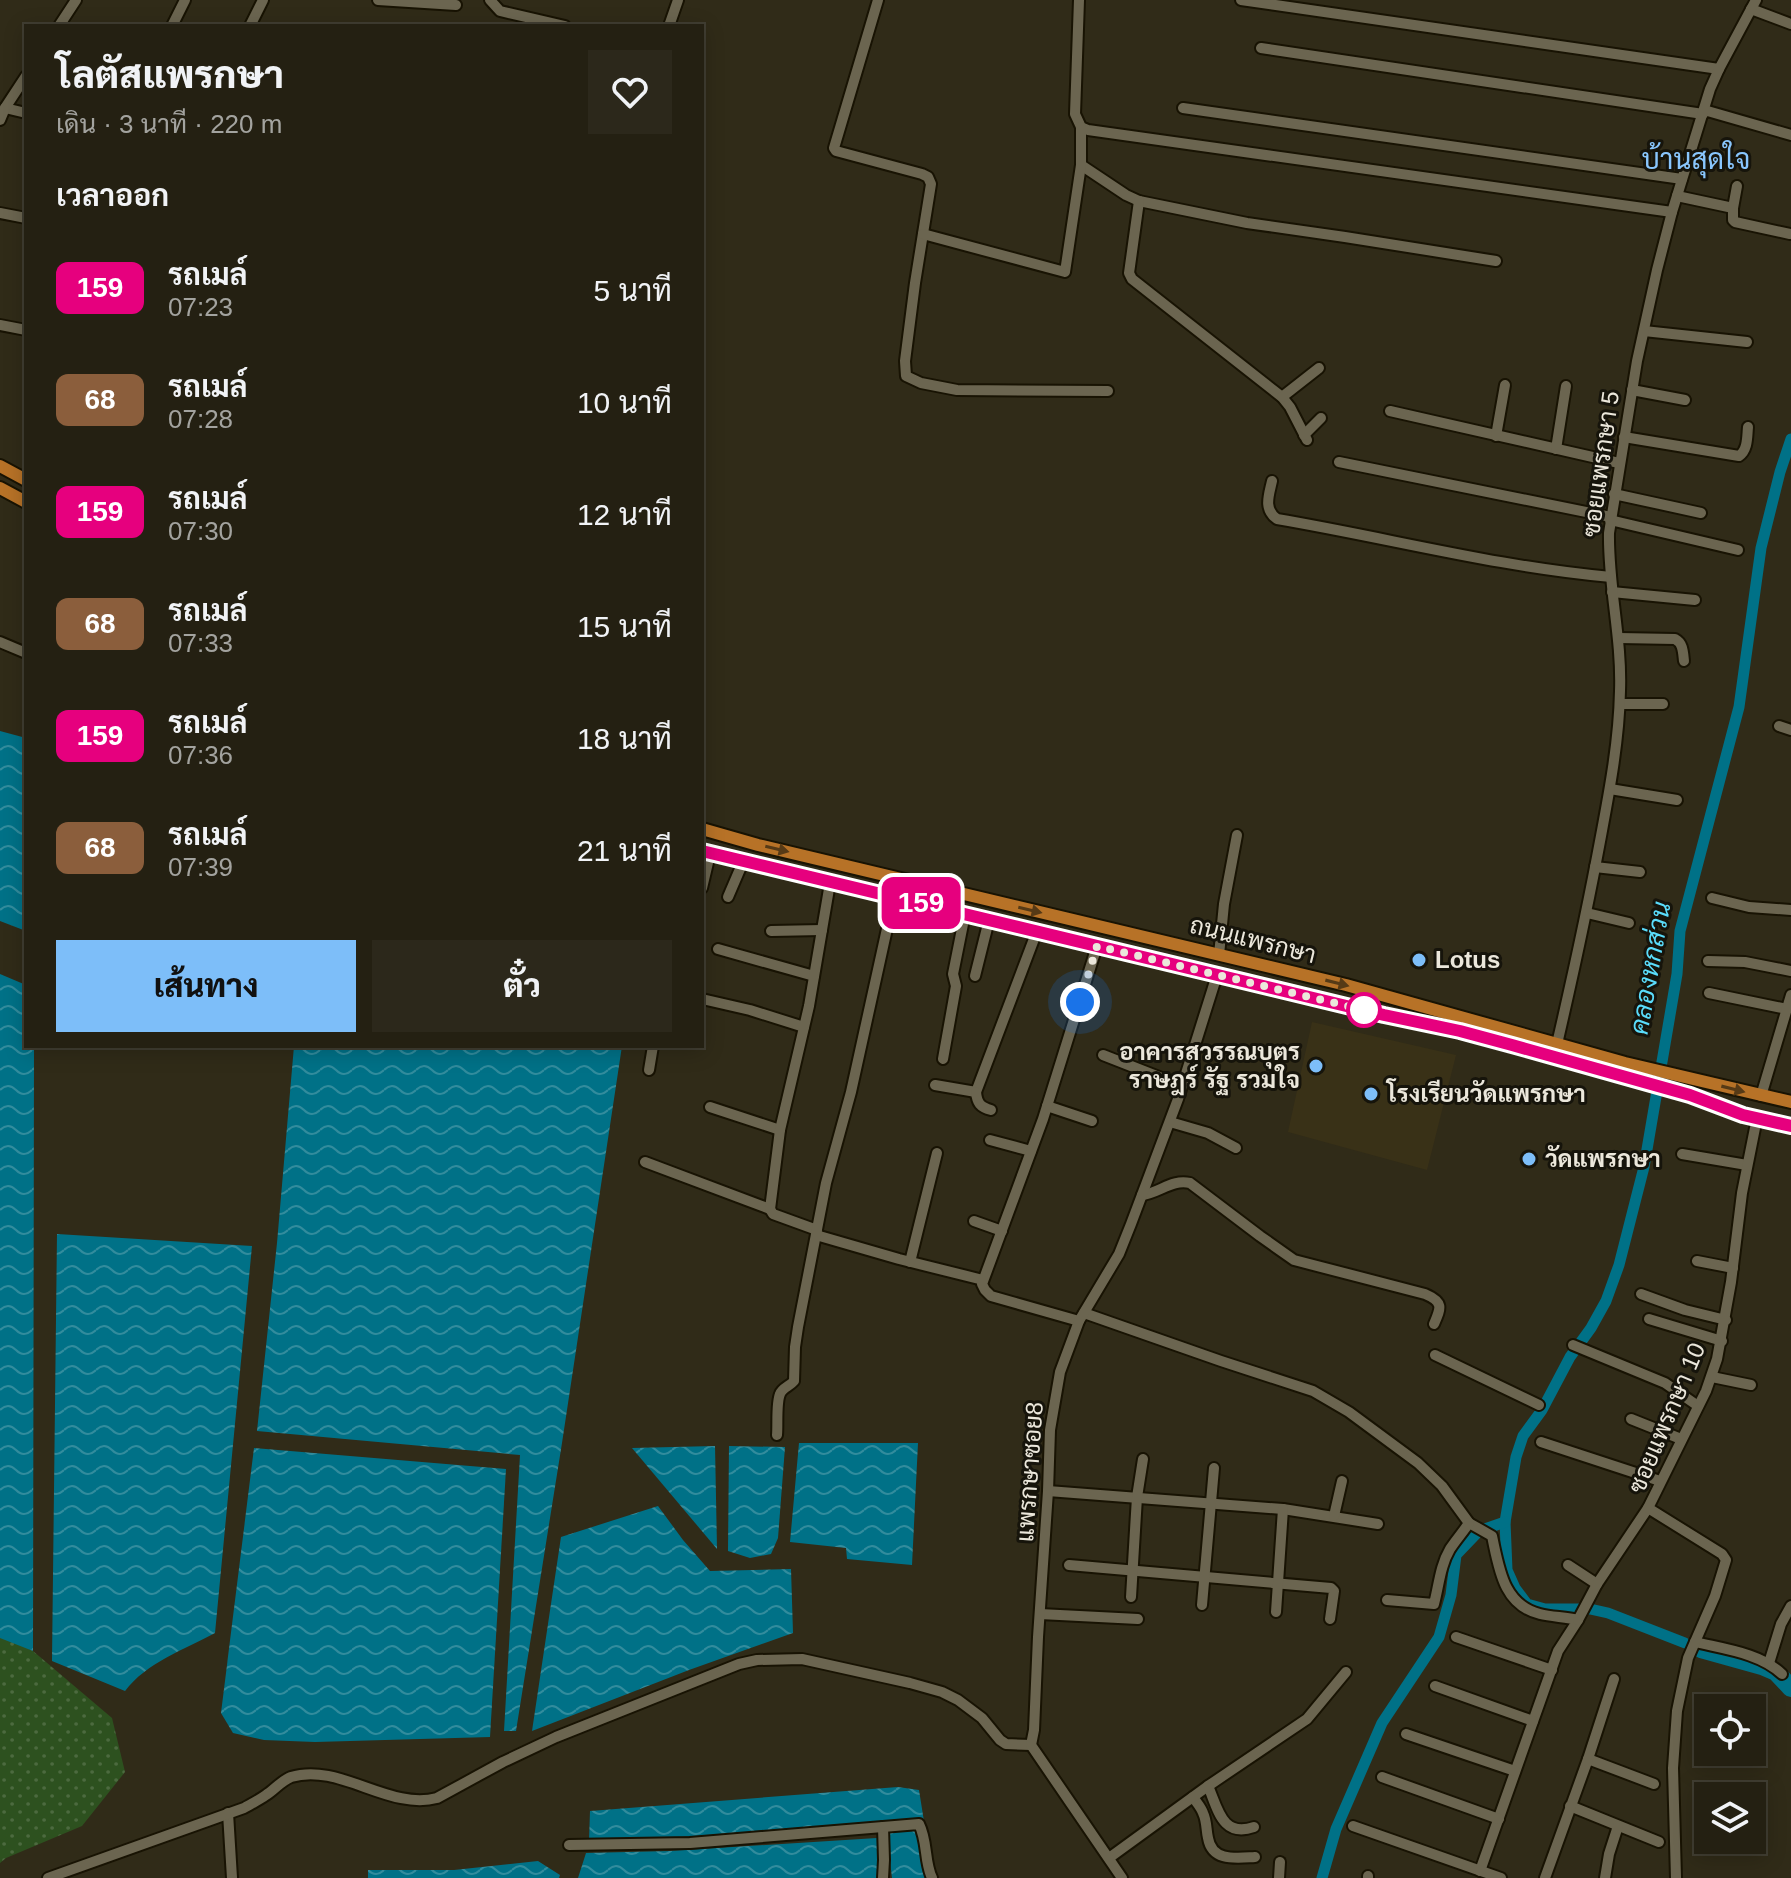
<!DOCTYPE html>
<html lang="th">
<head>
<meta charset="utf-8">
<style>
	:root { --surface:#242012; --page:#2c281b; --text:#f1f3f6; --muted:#a3a39f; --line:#413e32; --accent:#7dbef9 }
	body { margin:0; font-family:Arial,Sarabun,sans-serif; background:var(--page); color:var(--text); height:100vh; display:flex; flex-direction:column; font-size:30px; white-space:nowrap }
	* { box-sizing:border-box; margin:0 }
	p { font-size:26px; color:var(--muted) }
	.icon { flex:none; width:44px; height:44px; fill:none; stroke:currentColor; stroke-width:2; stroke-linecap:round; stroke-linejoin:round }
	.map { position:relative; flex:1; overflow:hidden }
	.sheet { position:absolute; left:24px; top:24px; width:680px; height:1024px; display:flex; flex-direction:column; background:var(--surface); border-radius:0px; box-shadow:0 4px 20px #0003,0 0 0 2px var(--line) }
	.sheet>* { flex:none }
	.badge { padding:0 16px; border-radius:12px; font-size:28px; line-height:52px }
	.fabs { position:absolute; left:1694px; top:1694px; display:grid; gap:16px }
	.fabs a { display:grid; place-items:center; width:72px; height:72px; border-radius:0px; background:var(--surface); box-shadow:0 4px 20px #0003,0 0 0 2px var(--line); font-size:40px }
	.you { position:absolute; width:40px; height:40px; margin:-20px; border:6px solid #fff; border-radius:50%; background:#1a73e8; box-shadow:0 0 0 12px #1a73e833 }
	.map>.badge { position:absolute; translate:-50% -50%; box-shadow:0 0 0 4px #fff }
	h2 { padding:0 32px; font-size:30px; line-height:72px }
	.round { display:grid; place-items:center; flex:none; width:84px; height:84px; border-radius:0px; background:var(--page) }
	.overview { display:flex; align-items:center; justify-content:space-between; height:136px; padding:0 32px }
	h1 { font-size:38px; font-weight:800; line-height:60px }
	.action { display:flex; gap:16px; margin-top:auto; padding:16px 32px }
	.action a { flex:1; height:92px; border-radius:0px; background:var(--accent); color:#111; font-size:32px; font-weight:800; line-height:92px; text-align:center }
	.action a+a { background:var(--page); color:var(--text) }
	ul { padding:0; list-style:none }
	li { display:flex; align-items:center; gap:24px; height:112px; padding:0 32px }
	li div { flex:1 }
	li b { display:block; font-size:30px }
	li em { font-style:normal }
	li .badge { min-width:88px; font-weight:700; text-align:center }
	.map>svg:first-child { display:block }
	.built { fill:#393117 }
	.grass { fill:url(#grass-dots) }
	.water { fill:url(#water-waves) }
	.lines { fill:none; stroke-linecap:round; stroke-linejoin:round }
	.canal { stroke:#007187; stroke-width:11 }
	.river { stroke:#007187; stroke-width:18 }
	.minor-casing { stroke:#181303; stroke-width:14 }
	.major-casing { stroke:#181303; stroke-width:16 }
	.minor { stroke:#6b6550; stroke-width:10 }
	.major { stroke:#b77227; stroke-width:12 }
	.oneway { fill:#563a16 }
	.line-casing { stroke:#fff; stroke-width:18 }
	.line { stroke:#e6007e; stroke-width:12 }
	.walk { stroke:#ebe7db; stroke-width:8; stroke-dasharray:0 14.4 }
	.poi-dot { fill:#7dbef9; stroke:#16140b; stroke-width:3 }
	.stop-dot { fill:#fff; stroke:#e6007e; stroke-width:4 }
	.labels { text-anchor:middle; stroke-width:6; stroke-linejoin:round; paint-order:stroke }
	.street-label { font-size:24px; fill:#ebe7db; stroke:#16140b }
	.poi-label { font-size:24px; font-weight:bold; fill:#ebe7db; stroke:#16140b; text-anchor:start }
	.water-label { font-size:26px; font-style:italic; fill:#5adcfb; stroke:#16140b }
	.quarter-label { font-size:28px; fill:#89c6fd; stroke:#16140b }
</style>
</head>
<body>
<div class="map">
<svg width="1791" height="1878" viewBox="0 0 1791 1878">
	<defs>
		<pattern id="grass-dots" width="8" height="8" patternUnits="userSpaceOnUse" patternTransform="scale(2)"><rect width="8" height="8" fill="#2d511f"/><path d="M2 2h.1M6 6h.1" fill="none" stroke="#4c6a3f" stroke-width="1.8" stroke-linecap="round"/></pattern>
		<pattern id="water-waves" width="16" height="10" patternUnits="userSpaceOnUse" patternTransform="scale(2)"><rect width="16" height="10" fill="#007187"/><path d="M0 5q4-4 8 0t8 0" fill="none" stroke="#328c9d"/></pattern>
	</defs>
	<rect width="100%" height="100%" fill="#302b18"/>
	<!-- built -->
	<path class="built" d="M1312,1022l144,33 -29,115 -139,-38z"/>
	<!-- grass -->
	<path class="grass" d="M0,1634l33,17 79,67 13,54 -43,54 -76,32 -6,5z"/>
	<!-- water -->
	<g class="water">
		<path d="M0,731l26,7v193l-26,-10z"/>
		<path d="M0,974l26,11v61h8l-1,605 -33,-13z"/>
		<path d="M294,1046h328l-60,397 -46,288h-12l16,-276 -263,-24 20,-188z"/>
		<path d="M57,1234l195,12 -37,387c-30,16 -69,30 -90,58l-73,-30z"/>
		<path d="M799,1443h119l-6,122 -65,-6 -1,-11 -56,-6z"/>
		<path d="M715,1446l2,103 -85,-101z"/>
		<path d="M729,1446l56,1 -7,91 -7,16 -21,4 -22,-7z"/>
		<path d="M254,1448l252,21 -16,268 -175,5 -51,-2 -31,-7 -12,-20z"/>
		<path d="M658,1506l25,34 27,31 81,-2 2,64 -104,37 -157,61 29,-194z"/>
		<path d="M898,1787l21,3 14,88h-41l-6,-51 -297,14 1,-30z"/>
		<path d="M877,1838l2,40h-301l8,-25 84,-2z"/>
		<path d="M538,1861l22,14 -1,3h-191v-8h86z"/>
	</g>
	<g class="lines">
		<!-- canal -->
		<g class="canal">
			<path d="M1685,1643l-77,-30 -18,-4h-45l-18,-5 -12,-16 -8,-18 -2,-48 11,-65 7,-21 19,-26 28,-53 21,-29 15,-27 13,-36 25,-98 33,-193 3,-43 59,-224 22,-159 19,-76 11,-33"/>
			<path d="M1322,1878l14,-49 46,-106 57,-86 12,-42 5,-40 23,-24 26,-9"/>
		</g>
		<!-- river -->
		<path class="river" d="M1701,1649l61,17 14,6 15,16"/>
		<defs>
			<g id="minor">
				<path d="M378,0l78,5"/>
				<path d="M490,0l10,11 65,15"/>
				<path d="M878,0l-44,148 2,3 86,23 6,3 3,7 -16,99 -10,78 1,15 15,7 36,7 151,1"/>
				<path d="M1079,0l-4,114 6,13 7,3 584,82"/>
				<path d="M1241,0l478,69"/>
				<path d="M1751,9l40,15"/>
				<path d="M59,26l17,-26"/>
				<path d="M172,26l13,-26"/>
				<path d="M250,26l13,-26"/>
				<path d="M669,26l9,-26"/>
				<path d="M1261,48l442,66"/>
				<path d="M5,108l21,5"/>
				<path d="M1183,108l499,71"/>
				<path d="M1704,110l87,25"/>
				<path d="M0,120l5,-12 21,-32"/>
				<path d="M1081,165l45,30 13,6 108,22 98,14 151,24"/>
				<path d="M1677,196l56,12v12l2,2 55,12"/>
				<path d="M1139,201l-9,65 -1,7 3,6 150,118 8,10 17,33"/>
				<path d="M1733,208l4,-22"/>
				<path d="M0,213l26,5"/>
				<path d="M923,234l142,38 16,-107v-38"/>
				<path d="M0,325l26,5"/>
				<path d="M1644,331l103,11"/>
				<path d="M1632,390l53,10"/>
				<path d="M1282,397l37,-29"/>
				<path d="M1390,411l229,52"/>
				<path d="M1304,435l17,-17"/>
				<path d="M1496,436l9,-51"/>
				<path d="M1624,437l115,19c9,-6 8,-19 9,-29"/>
				<path d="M1556,449l10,-63"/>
				<path d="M1339,462l272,55"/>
				<path d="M1272,481c-3,14 -9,28 5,38 112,19 221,48 334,58"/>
				<path d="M1614,494l87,19"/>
				<path d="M1610,520l128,30"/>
				<path d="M1612,592l83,8"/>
				<path d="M1619,638l56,1c8,4 8,13 9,22"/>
				<path d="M0,642l26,11"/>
				<path d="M1620,704h43"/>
				<path d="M1779,726l12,4"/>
				<path d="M1610,789l67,11"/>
				<path d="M1595,867l45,5"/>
				<path d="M702,888l8,-34"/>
				<path d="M728,897l15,-35"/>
				<path d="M1712,898l37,9 42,3"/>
				<path d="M1587,913l42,10"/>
				<path d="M771,931l51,-1"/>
				<path d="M718,949l96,27"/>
				<path d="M1219,955l5,-51 13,-69"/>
				<path d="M1708,961l37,1 46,9"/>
				<path d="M975,976l14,-56"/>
				<path d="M1709,993l78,16"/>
				<path d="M702,999l48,11 54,17"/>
				<path d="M1557,1044c16,-69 31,-138 44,-208 9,-48 18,-96 19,-145 2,-53 -12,-105 -11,-158l28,-172 20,-91 15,-58 38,-123 9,-20 37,-69"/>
				<path d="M1103,1055l79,31"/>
				<path d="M943,1059l13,-73 -3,-12 12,-60"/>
				<path d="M649,1070l4,-24"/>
				<path d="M935,1085l41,7 61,-161"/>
				<path d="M976,1092c1,11 4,15 15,18"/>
				<path d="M1761,1096l30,-101"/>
				<path d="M1047,1106l45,15"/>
				<path d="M710,1107l70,23"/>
				<path d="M1170,1122l38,11 28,15"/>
				<path d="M990,1140l41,11"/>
				<path d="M1682,1154l65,11"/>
				<path d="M645,1162l125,47"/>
				<path d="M1142,1195c18,-2 29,-16 48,-12l70,53 34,24 131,34c19,8 16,14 9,30"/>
				<path d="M974,1221l28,10"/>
				<path d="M817,1230l-44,-16 -3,-5 10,-79 29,-124 21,-123"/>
				<path d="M816,1235l83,24 84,21"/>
				<path d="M1697,1261l36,7"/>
				<path d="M910,1262l27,-109"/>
				<path d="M1641,1294l44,16 41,10"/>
				<path d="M1084,1313l137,48 92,30 36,21 69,51 24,23 27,37 23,13c7,32 11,69 48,78 12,3 26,3 38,6l-20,31 -78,220"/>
				<path d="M1649,1319l73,22"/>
				<path d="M1079,1321l-88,-25 -6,-6 -3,-6 61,-165 54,-173"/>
				<path d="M1573,1345l92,38 33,23"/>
				<path d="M1435,1355l104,50"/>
				<path d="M1712,1377l39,8"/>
				<path d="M1631,1419l50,20"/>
				<path d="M777,1435c1,-10 -1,-32 3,-41 2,-6 10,-8 14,-13l1,-34 3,-20 28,-144 25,-91 43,-195"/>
				<path d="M1541,1442l119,39"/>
				<path d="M1048,1491l235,18 95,15"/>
				<path d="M1334,1516l8,-35"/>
				<path d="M1069,1565l262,23 3,3 -4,28"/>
				<path d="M1568,1565l29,19"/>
				<path d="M1131,1597l6,-100 6,-38"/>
				<path d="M1387,1600l47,4c5,-19 6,-38 16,-55 6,-9 13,-17 19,-26"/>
				<path d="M1202,1605l12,-137"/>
				<path d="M1276,1612l7,-103"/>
				<path d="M1040,1614l98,5"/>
				<path d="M1578,1620l19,-36 51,-76"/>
				<path d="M1456,1637l96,33"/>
				<path d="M1695,1642c29,7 65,11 87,32"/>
				<path d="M1769,1663l12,-39 10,-18"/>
				<path d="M1435,1686l98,35"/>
				<path d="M1406,1734l109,37"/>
				<path d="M1588,1759l66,25"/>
				<path d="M1382,1777l117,42"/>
				<path d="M1208,1786c10,23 14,52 46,41"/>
				<path d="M1193,1797c3,5 8,10 10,16 4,8 3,17 5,25 4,24 28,20 47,19"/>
				<path d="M1570,1806l89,36"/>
				<path d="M228,1813l4,65"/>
				<path d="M1353,1826l148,52"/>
				<path d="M883,1827l1,33 -1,18"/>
				<path d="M569,1845l121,-2 229,-19c9,18 5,37 13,54"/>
				<path d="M1109,1858l99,-72 99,-67 39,-47"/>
				<path d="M48,1878l196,-70c7,-4 15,-8 22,-13 8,-5 15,-14 25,-18 48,-15 98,34 146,21l66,-36 53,-25 183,-73 18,-4 45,-1 108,24 32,9 16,8 24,18 18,22 6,4 25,1"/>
				<path d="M1122,1878l-91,-133 3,-15 4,-93 10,-146 2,-61 10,-58 19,-51 40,-67 12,-30 47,-125 39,-124"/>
				<path d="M1279,1878l1,-16"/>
				<path d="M1368,1878v-2"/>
				<path d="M1545,1878l43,-119 26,-80"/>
				<path d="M1605,1878l4,-24 9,-28"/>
				<path d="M1676,1878l-3,-110 4,-57 11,-53 27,-62 11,-36 -4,-6 -74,-46 58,-117 11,-32 14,-77 11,-89 15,-75"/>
			</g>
			<g id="major">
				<path d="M0,466l26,14"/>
				<path d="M0,488l26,14"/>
				<path d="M702,829l56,16 588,140 279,78 166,39"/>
				<path d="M702,851l682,164 96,22 210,58 53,20 48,11"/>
			</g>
		</defs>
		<!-- minor casing -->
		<use href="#minor" class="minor-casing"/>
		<!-- major casing -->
		<use href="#major" class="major-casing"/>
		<!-- minor -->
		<use href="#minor" class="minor"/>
		<!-- major -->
		<use href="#major" class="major"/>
	</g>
	<!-- one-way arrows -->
	<defs><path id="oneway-solid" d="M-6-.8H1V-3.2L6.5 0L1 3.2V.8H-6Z" transform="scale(2)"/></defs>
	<g class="oneway">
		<use href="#oneway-solid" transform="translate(777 849) rotate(13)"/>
		<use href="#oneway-solid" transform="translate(1030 910) rotate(13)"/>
		<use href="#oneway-solid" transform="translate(1337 983) rotate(14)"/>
		<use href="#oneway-solid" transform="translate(1733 1089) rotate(14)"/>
	</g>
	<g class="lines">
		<defs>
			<path id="line" d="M702,851l682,164 76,16 52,14 178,50 53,20 48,11"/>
		</defs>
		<!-- line casing -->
		<use href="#line" class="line-casing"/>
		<!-- line -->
		<use href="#line" class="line"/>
		<!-- walk -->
		<path class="walk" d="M1080,1002l17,-56 267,64"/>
	</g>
	<!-- markers -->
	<g class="poi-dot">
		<circle cx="1419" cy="960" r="8"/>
		<circle cx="1316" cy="1066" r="8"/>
		<circle cx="1371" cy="1094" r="8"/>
		<circle cx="1529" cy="1159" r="8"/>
	</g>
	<circle class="stop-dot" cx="1364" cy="1010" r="16"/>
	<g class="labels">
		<!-- street labels -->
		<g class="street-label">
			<text transform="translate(1601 464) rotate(-82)" y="8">ซอยแพรกษา 5</text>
			<text transform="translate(1253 940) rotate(14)" y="8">ถนนแพรกษา</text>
			<text transform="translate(1667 1418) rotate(-67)" y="8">ซอยแพรกษา 10</text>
			<text transform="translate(1030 1472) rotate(-86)" y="8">แพรกษาซอย8</text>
		</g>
		<!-- poi labels -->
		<g class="poi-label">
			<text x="1435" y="968">Lotus</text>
			<text x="1300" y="1060" text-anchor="end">อาคารสุวรรณบุตร<tspan x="1300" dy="28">ราษฎร์ รัฐ รวมใจ</tspan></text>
			<text x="1387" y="1102">โรงเรียนวัดแพรกษา</text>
			<text x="1545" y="1167">วัดแพรกษา</text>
		</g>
		<!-- water labels -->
		<g class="water-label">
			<text transform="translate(1650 968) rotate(-80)" y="9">คลองหกส่วน</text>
		</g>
		<!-- quarter labels -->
		<g class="quarter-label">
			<text x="1696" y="169">บ้านสุดใจ</text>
		</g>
	</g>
</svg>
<div class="fabs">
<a><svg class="icon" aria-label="locate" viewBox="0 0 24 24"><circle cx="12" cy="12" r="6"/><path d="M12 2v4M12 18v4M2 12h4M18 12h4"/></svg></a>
<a><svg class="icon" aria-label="layers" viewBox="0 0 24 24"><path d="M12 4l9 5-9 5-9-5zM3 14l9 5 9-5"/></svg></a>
</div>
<div class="you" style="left:1080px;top:1002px"></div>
<b class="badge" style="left:921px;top:903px;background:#e6007e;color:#fff">159</b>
<section class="sheet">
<div class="overview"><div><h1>โลตัสแพรกษา</h1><p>เดิน · 3 นาที · 220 m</p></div><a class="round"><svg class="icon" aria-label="heart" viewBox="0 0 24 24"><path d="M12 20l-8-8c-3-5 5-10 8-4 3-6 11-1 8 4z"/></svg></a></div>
<h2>เวลาออก</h2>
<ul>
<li><span class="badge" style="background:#e6007e;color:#fff">159</span><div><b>รถเมล์</b><p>07:23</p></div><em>5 นาที</em></li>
<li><span class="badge" style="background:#8b5e3c;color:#fff">68</span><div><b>รถเมล์</b><p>07:28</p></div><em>10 นาที</em></li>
<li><span class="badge" style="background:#e6007e;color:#fff">159</span><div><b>รถเมล์</b><p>07:30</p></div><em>12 นาที</em></li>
<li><span class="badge" style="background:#8b5e3c;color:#fff">68</span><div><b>รถเมล์</b><p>07:33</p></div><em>15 นาที</em></li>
<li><span class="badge" style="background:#e6007e;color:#fff">159</span><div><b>รถเมล์</b><p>07:36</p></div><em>18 นาที</em></li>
<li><span class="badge" style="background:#8b5e3c;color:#fff">68</span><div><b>รถเมล์</b><p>07:39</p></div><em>21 นาที</em></li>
</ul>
<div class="action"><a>เส้นทาง</a><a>ตั๋ว</a></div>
</section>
</div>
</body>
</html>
